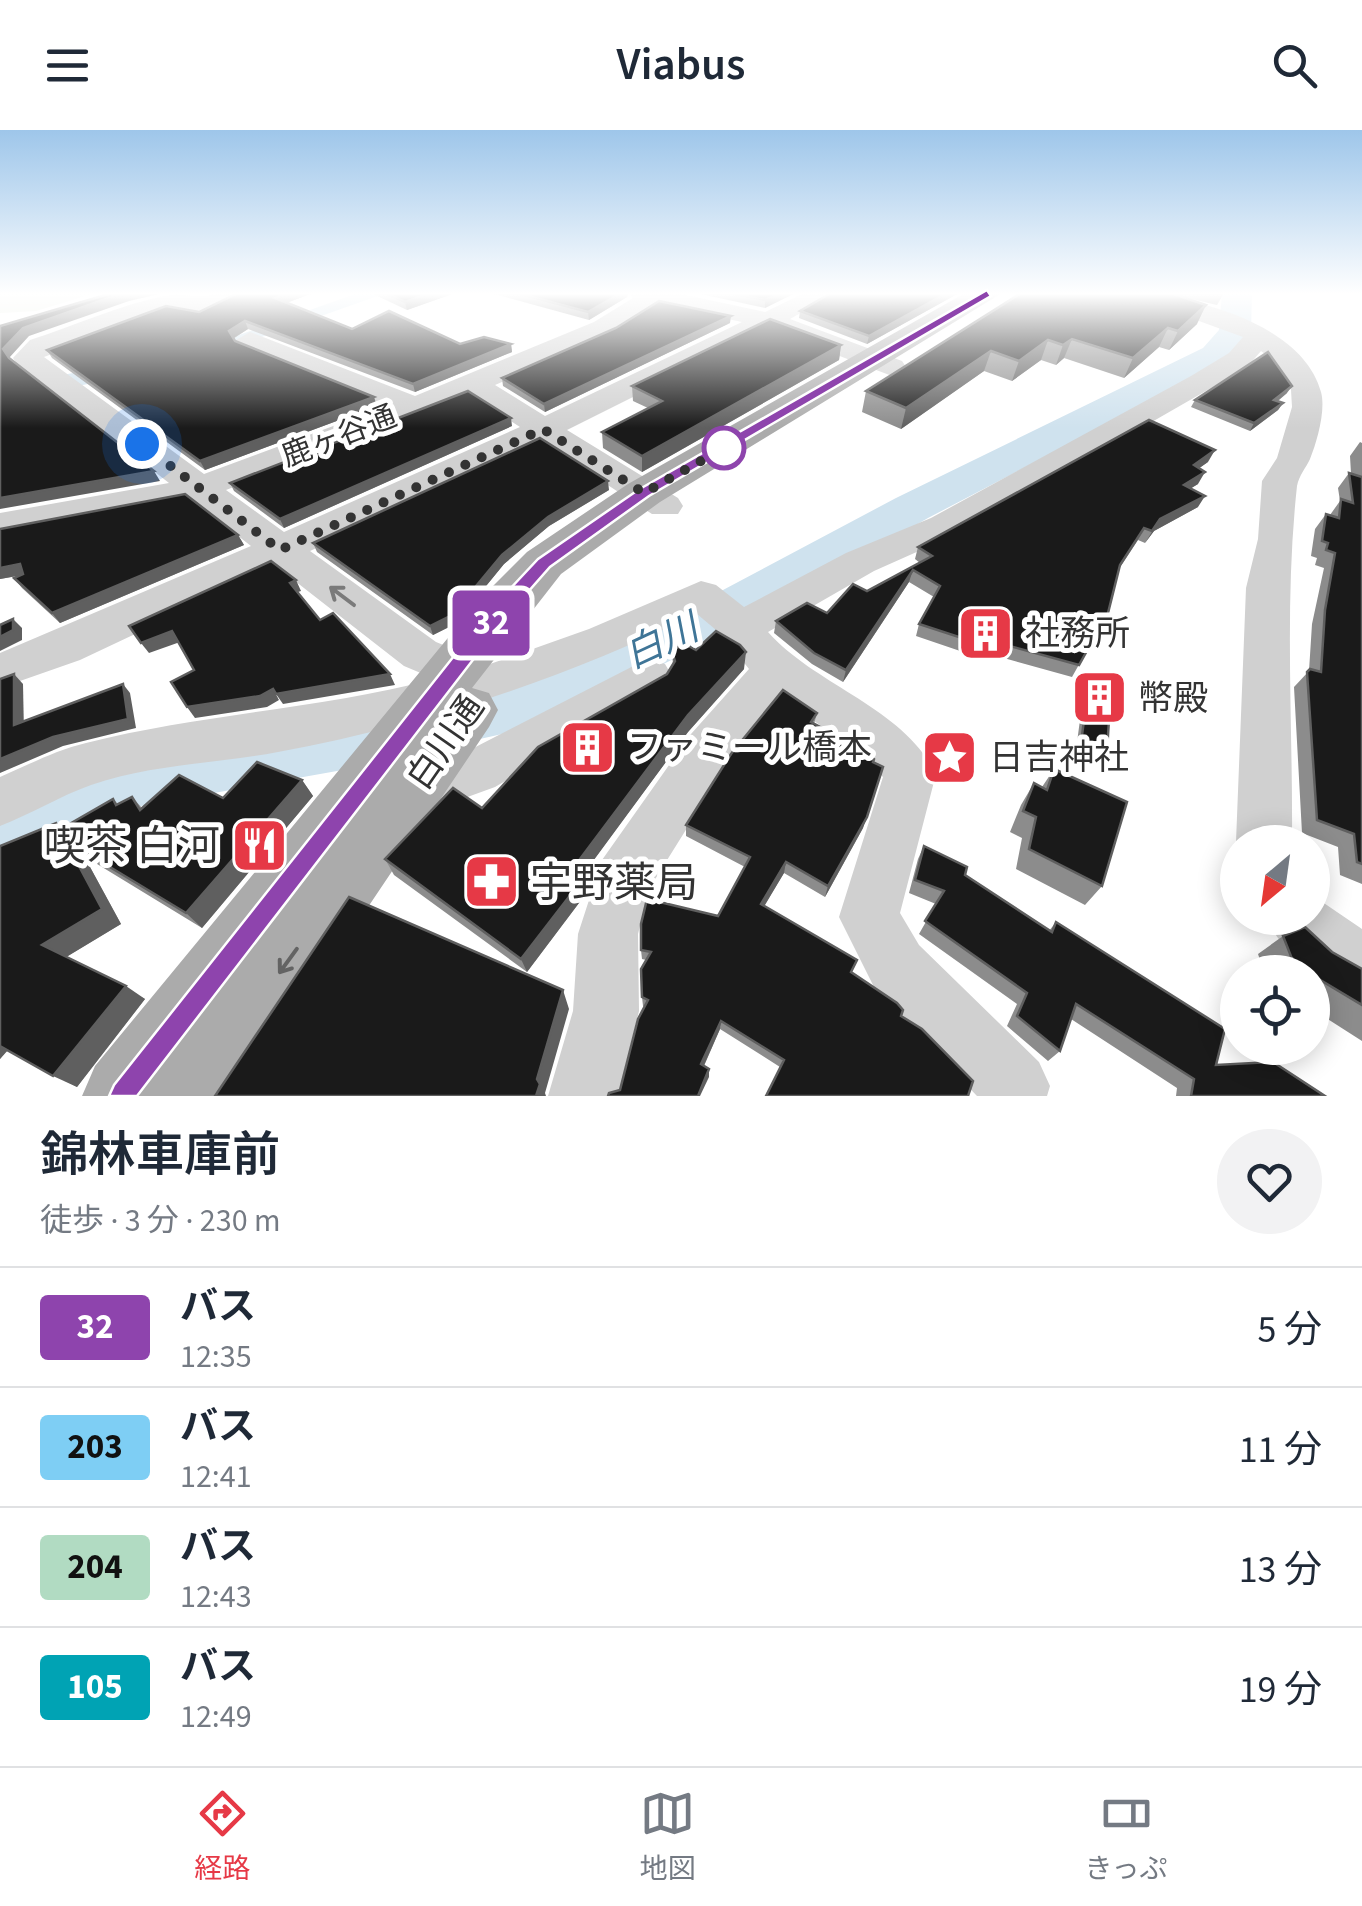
<!DOCTYPE html>
<html lang="ja">
<head>
<meta charset="utf-8">
<style>
	:root { --surface:#fff; --page:#f2f2f3; --text:#1f2937; --muted:#747a83; --line:#e0e1e3; --accent:#e63946 }
	body { margin:0; font-family:"Source Sans 3","Noto Sans JP",sans-serif; background:var(--page); color:var(--text); height:100vh; display:flex; flex-direction:column; font-size:38px; white-space:nowrap }
	* { box-sizing:border-box; margin:0 }
	p { font-size:32px; color:var(--muted) }
	.icon { flex:none; width:55px; height:55px; fill:none; stroke:currentColor; stroke-width:2; stroke-linecap:round; stroke-linejoin:round }
	.map { position:relative; height:966px; overflow:hidden }
	.sheet { display:flex; flex-direction:column; background:var(--surface); flex:1 }
	.sheet>* { flex:none }
	.badge { padding:0 20px; border-radius:8px; font-size:35px; line-height:65px }
	.needle { width:65px; rotate:209deg }
	.tools { position:absolute; left:1220px; top:695px; display:grid; gap:20px }
	.tools a { display:grid; place-items:center; width:110px; height:110px; border-radius:50%; background:var(--surface); box-shadow:0 5px 25px #0003; font-size:50px }
	.you { position:absolute; width:50px; height:50px; margin:-25px; border:8px solid #fff; border-radius:50%; background:#1a73e8; box-shadow:0 0 0 15px #1a73e833 }
	.map>.badge { position:absolute; translate:-50% -50%; box-shadow:0 0 0 5px #fff }
	.round { display:grid; place-items:center; flex:none; width:105px; height:105px; border-radius:52px; background:var(--page) }
	.head { display:flex; align-items:center; justify-content:space-between; height:170px; padding:0 40px }
	h1 { font-size:48px; font-weight:600; line-height:75px }
	ul { padding:0; list-style:none }
	li { display:flex; align-items:center; gap:30px; height:120px; padding:0 40px; border-top:2px solid var(--line) }
	li div { flex:1 }
	li b { display:block; font-size:38px }
	li em { font-style:normal }
	li .badge { min-width:110px; font-weight:700; text-align:center }
	header { display:flex; justify-content:space-between; align-items:center; height:130px; padding:0 40px; background:var(--surface); font-size:45px; font-weight:600 }
	.tab-bar { display:flex; justify-content:space-around; align-items:center; height:140px; border-top:2px solid var(--line); background:var(--surface); font-size:28px; color:var(--muted) }
	.tab-bar a { display:grid; justify-items:center; gap:5px }
	.tab-bar .current { color:var(--accent) }
	.map>svg:first-child { display:block }
	.green { fill:#e6ecdf }
	.lines { fill:none; stroke-linecap:round; stroke-linejoin:round }
	.canal { fill:#cfe2ee; fill-rule:evenodd }
	.river { fill:#cfe2ee; fill-rule:evenodd }
	.minor { fill:#d0d0d0; fill-rule:evenodd }
	.major { fill:#ababab; fill-rule:evenodd }
	.wall { fill:#8c8c8c }
	.shaded-wall { fill:#5f5f5f }
	.building { fill:#1a1a1a; stroke:#5f5f5f; stroke-width:2.5 }
	.oneway { stroke:#7a7a7a }
	.oneway2 { stroke:#636363 }
	.line { fill:#8e44ad; stroke:#fff; stroke-width:2.5 }
	.walk { stroke:#333; stroke-width:10; stroke-dasharray:0 18 }
	.stop-dot { fill:#fff; stroke:#8e44ad; stroke-width:5 }
	.labels { text-anchor:middle; stroke-width:10; stroke-linejoin:round; paint-order:stroke }
	.far-street-label { font-size:30px; fill:#333; stroke:#fff }
	.poi-label { font-size:35px; fill:#333; stroke:#fff; text-anchor:start }
	.street-label { font-size:35px; fill:#333; stroke:#fff }
	.water-label { font-size:38px; font-style:italic; fill:#3f7597; stroke:#fff }
	.near-poi-label { font-size:42px; fill:#333; stroke:#fff; text-anchor:end }
</style>
</head>
<body>
<header><svg class="icon" aria-label="menu" viewBox="0 0 24 24"><path d="M4 6h16M4 12h16M4 18h16"/></svg>Viabus<svg class="icon" aria-label="search" viewBox="0 0 24 24"><circle cx="10" cy="10" r="6"/><path d="M15 15l6 6"/></svg></header>
<div class="map">
<svg width="1362" height="966" viewBox="0 0 1362 966">
	<rect width="100%" height="100%" fill="#fff"/>
	<!-- green -->
	<path class="green" d="M0,163h95l-59,18 -36,2z"/>
	<g class="lines">
		<!-- canal -->
		<g class="canal">
			<path d="M358,163h28l-164,58 -7,2 -10,-6z"/>
			<path d="M124,234l8,2v10l-132,24v-14z"/>
		</g>
		<!-- river -->
		<path class="river" d="M1222,163h30l-1,39 -24,30 -299,156 -169,98 -217,109 -205,46 -224,40 -113,50v-63l105,-42 406,-70 212,-96 173,-92 307,-150 16,-18z"/>
		<!-- minor -->
		<g class="minor">
			<path d="M217,163h35l-51,23 -18,-7 -14,1 -125,47 160,117 183,-68 -147,-60 -4,-6 14,-8 165,64 179,-74 39,-24 -4,-5h48l88,19 39,-19h32l-46,26 112,42 4,6 -4,6 -10,3 -123,-47 -202,101 111,68 5,8 -5,8h-26l-110,-72 -232,109 126,91 54,22 99,-35 112,-48 15,4 28,22 102,-54 85,-35 260,-142 38,-23 14,-16 -121,-44c63,0 180,28 199,99 5,18 -4,50 -11,67 -4,9 -11,16 -13,27 -13,119 -4,237 -5,356h-56l10,-254 12,-49 4,-58 15,-23 15,-51 -1,-17 -17,-29 -13,-10 -12,14 -38,23 -254,146 -83,37 -106,61c48,54 135,75 168,142l-36,139 19,32 120,117 11,24 -3,10h-70l-102,-107 -36,-72 44,-140 -29,-28 -74,-52 -53,67 -78,125 -11,45 1,77 -21,85h-70l25,-85 5,-77 24,-74 89,-126 58,-65 -27,-34 -25,-21c-134,65 -272,111 -419,138 -62,12 -127,12 -187,33 -31,11 -60,29 -91,41v-49c28,-12 56,-27 86,-34 115,-29 234,-34 349,-64l-31,-13 -127,-99 -197,93 -80,28v-35l251,-107 -59,-46 -192,37v-24l169,-30 -152,-119 -4,-6 17,-18c44,-14 89,-35 134,-44 20,-4 35,4 53,-3zM658,174l84,18 -197,94 -50,-31 117,-51zM470,265l50,32 -236,105 -58,-42z"/>
			<path d="M649,528l16,6 7,12 -7,12 -170,99 -88,32 -19,-7 -7,-16 7,-16 72,-25z"/>
			<path d="M1312,765l50,34v69c-35,-14 -82,-44 -95,-80h45z"/>
		</g>
		<!-- major -->
		<path class="major" d="M965,163h37l-342,209 -99,72 -89,114 17,5 9,17 -9,17 -248,369h-159l13,-30 385,-467 47,-47 101,-68z"/>
	</g>
	<!-- wall -->
	<g class="wall">
		<path d="M238,163h75l-27,10 66,26 108,15h51l1,8 -97,40 -167,-63 -15,10 2,2 142,65 -172,64 -153,-112 -5,-8 152,-38z"/>
		<path d="M371,163h84l-48,17z"/>
		<path d="M491,163h137l-1,4 -38,23z"/>
		<path d="M696,163h99l-30,15z"/>
		<path d="M831,163h128l-92,51 -68,-26 1,-7z"/>
		<path d="M1021,163h203l-7,12 -42,-10 22,29 -28,26 -10,-3 -35,31 -60,-20 -8,7 -15,-5 -29,21 -28,-10 -83,58 -39,-17 4,-21z"/>
		<path d="M730,193l-185,89 -42,-26 -1,-8z"/>
		<path d="M841,215l-2,15 -197,112 -39,-24 -1,-16 46,-24 -15,-7 -1,-15z"/>
		<path d="M1287,263l-9,8 5,2 -5,7 -28,21 -59,-24 4,-7z"/>
		<path d="M512,296l-228,102 -50,-37 -4,-8z"/>
		<path d="M1360,312l2,1v441l-22,-9 -2,-28 -36,-14 -8,-146 15,-16 3,-47 12,-56 -9,-3 2,-7 -6,-2 4,-27 11,-15 4,1 10,-14 -2,-13 11,-15 2,1 -1,-18z"/>
		<path d="M1208,332l-9,6 -1,16 -7,4 7,19 -44,24 -9,12 -7,-3 -19,29 -11,44 -36,64 -104,-29 -2,5 -50,-17 3,-12 15,-27 -25,-15 -66,100 -31,-18 -38,-31 2,-12 51,-8 93,-50 -5,-4 3,-12z"/>
		<path d="M609,360l-60,36 -45,38 -49,60 -22,11 -116,-83 -4,-9z"/>
		<path d="M0,399l238,6 6,10 -184,78 -38,-35 -8,-10 3,-2 -17,3z"/>
		<path d="M696,520l48,19 -56,63 -105,142 5,17 -61,81 -133,-97 -9,-16 97,-51 185,-134 6,-9 -1,-13z"/>
		<path d="M1090,544l29,33 -6,7 -3,-1 -3,38 -5,7 -26,-8 9,-68z"/>
		<path d="M817,583l-3,11 59,38 -10,66 -38,69 -41,-24 -20,33 93,54 -77,107 -60,-38 -16,37 5,11 -89,13 24,-83 -1,-1 -1,-9 4,-37 -4,-1 -1,-9 77,-34 27,-49 -59,-31v-11z"/>
		<path d="M1054,639l48,117 -17,19 -69,-36 6,-31 -12,-6 11,-27 13,-22 8,4z"/>
		<path d="M302,650l11,16 -111,132 -118,-72 37,68 -55,33 79,42 -68,88 -70,-37 -7,9v-213l56,-23 6,5 51,-29 5,5 14,-7 10,11 81,-10z"/>
		<path d="M924,716l41,29 84,56 7,-9 160,143 109,31h-149l1,-8 -106,-69 -11,32 -12,10 -41,-35 10,-22 -98,-70 17,-30 -27,-11 9,-34z"/>
		<path d="M1283,806l49,16 30,17v72l-50,-32v-37h-48l-6,-18z"/>
	</g>
	<!-- shaded-wall -->
	<g class="shaded-wall">
		<path d="M123,163h40l-34,8 -100,35 -20,22 -6,-9 20,-21z"/>
		<path d="M289,163h24l-35,13 -3,-8z"/>
		<path d="M431,163h24l-48,17 -2,-8z"/>
		<path d="M621,163h7l-1,4 -38,23 -1,-8z"/>
		<path d="M780,163h15l-30,15v-8z"/>
		<path d="M947,163h12l-92,51 2,-8z"/>
		<path d="M1206,175l-9,19 -28,26 9,-19z"/>
		<path d="M731,186l-1,7 -185,89 -1,-8z"/>
		<path d="M245,191l3,8 -16,10 -3,-8z"/>
		<path d="M1168,198l-9,19 -35,31 9,-20z"/>
		<path d="M1072,209l-8,19 -8,7 7,-20z"/>
		<path d="M1048,210l-7,20 -29,21 7,-20z"/>
		<path d="M511,214l1,8 -97,40 -2,-8z"/>
		<path d="M841,215l-2,15 -197,112v-16z"/>
		<path d="M991,221l-7,20 -83,58 5,-21z"/>
		<path d="M1292,256l-5,7 -17,14 4,-7z"/>
		<path d="M374,267l3,9 -172,64 -5,-9z"/>
		<path d="M1283,273l-5,7 -28,21 4,-8z"/>
		<path d="M511,288l1,8 -228,102 -4,-9z"/>
		<path d="M1215,320l-7,12 -20,14 6,-11z"/>
		<path d="M154,341l6,10 -160,28v-11z"/>
		<path d="M1205,342l-7,12 -21,13 7,-12z"/>
		<path d="M608,351l1,9 -60,36 -45,38 -49,60 -22,11 -3,-9 72,-71 46,-38z"/>
		<path d="M1205,366l-7,11 -44,24 -9,12 15,-24z"/>
		<path d="M238,405l6,10 -184,78 -8,-10z"/>
		<path d="M20,434l8,10 -28,5v-11z"/>
		<path d="M913,440l-4,12 -66,100 3,-12z"/>
		<path d="M296,450l5,11 -6,2 -5,-10z"/>
		<path d="M13,489l9,9v12l-22,11v-14z"/>
		<path d="M172,501l8,11 -31,11 -8,-10z"/>
		<path d="M746,522l-2,17 -56,63 -111,151 -3,-16 114,-152z"/>
		<path d="M14,544l9,10 1,50 -10,-9z"/>
		<path d="M390,544l5,11 -112,19 -7,-10z"/>
		<path d="M123,554l7,9 6,35 -73,18 -63,27v-14l53,-22z"/>
		<path d="M273,559l6,11 -12,7 -72,11 -8,-11z"/>
		<path d="M302,650l11,16 -111,132 -16,-15z"/>
		<path d="M867,687l-4,11 -38,69 3,-11z"/>
		<path d="M65,710l19,16 37,68 -58,35 -21,-14z"/>
		<path d="M786,732l-2,11 -25,42 2,-11z"/>
		<path d="M585,746l3,15 -61,81 -6,-13z"/>
		<path d="M126,856l19,13 -68,88 -24,-11z"/>
		<path d="M563,860l6,19 -24,84 1,3h-10l1,-17z"/>
		<path d="M721,891l-1,8 -19,43v-8z"/>
		<path d="M0,915l9,4 -9,10z"/>
		<path d="M709,939v8l-9,19h-2z"/>
	</g>
	<!-- building -->
	<g class="building">
		<path d="M112,163h11l-100,35 -20,21 6,9 145,113 -154,27v-172z"/>
		<path d="M238,163h51l-14,5 77,31 37,-18 71,33 24,-7 27,7 -98,40 -168,-63 -16,10 6,10 139,56 -174,64 -153,-111 119,-44 33,6z"/>
		<path d="M385,163h46l-26,9z"/>
		<path d="M517,163h104l-33,19z"/>
		<path d="M731,163h49l-15,7z"/>
		<path d="M831,163h116l-78,43 -69,-25z"/>
		<path d="M1021,163h150l35,12 -28,26 -10,-3 -35,30 -61,-19 -9,6 -15,-5 -29,21 -28,-10 -85,57 -40,-17z"/>
		<path d="M659,171l72,15 -187,88 -42,-26 114,-50z"/>
		<path d="M770,189l71,26 -199,111 -40,-24 60,-31 -30,-15z"/>
		<path d="M1268,222l24,34 -18,14 9,3 -29,20 -59,-23z"/>
		<path d="M468,261l43,27 -231,101 -50,-36z"/>
		<path d="M1149,290l66,30 -21,15 11,7 -21,13 21,11 -45,23 -8,12 -8,-3 -24,37 -12,48 -29,52 -106,-29 -2,5 -52,-17 21,-38 -27,-16 -67,100 -32,-17 -38,-32 31,-18 20,10 26,-29 14,7 65,-35 -14,-9z"/>
		<path d="M540,308l68,43 -60,36 -46,38 -50,60 -22,11 -117,-83z"/>
		<path d="M1349,343l13,4v387l-5,-2 -3,-28 -37,-14 -10,-148 3,-3 11,3 4,-62 10,-57 -9,-3 2,-7 -6,-2 4,-27 13,4 2,-19 12,4z"/>
		<path d="M185,364l53,41 -186,78 -38,-35 9,-4 -3,-10 -20,4v-39z"/>
		<path d="M271,431l25,19 -6,3 30,37 13,-7 57,61 -114,20 -3,-5 -13,7 -73,11 -16,-25 23,-12 -22,-39 -31,12 -12,-17z"/>
		<path d="M13,489v11l-13,7v-12z"/>
		<path d="M716,501l24,14 6,7 -58,63 -114,152 11,9 -64,83 -136,-100 68,-71 29,20 56,-61 129,-73 8,-13 -3,-9 11,-9 13,7z"/>
		<path d="M14,544v51l109,-41 5,35 -75,18 -53,22v-80z"/>
		<path d="M1090,544l31,10 -2,23 -9,-3 -3,47 -26,-8z"/>
		<path d="M783,560l34,23 -6,9 42,22 2,-4 19,19 -1,3 10,5 -16,50 -39,69 -42,-24 -25,42 96,56 -6,12 46,31 6,7 -2,6 21,13 51,52 -5,15h-202l18,-36 -63,-39 -20,43 8,5 -11,27h-90l1,-3 11,-3 18,-71 10,-19 -6,-3 -1,-28 10,-17 -10,-2v-26l6,-25 71,17 32,-59 -64,-32 45,-71z"/>
		<path d="M257,632l45,18 -116,133 -121,-73 37,69 -60,36 84,41 -73,90 -53,-30v-200l56,-23 3,7 54,-31 3,6 16,-8 8,13 39,-35 44,23z"/>
		<path d="M1054,639l73,33 -25,84 -73,-37 7,-32 -13,-6 11,-28 13,7z"/>
		<path d="M924,716l43,21 -2,8 87,57 4,-10 169,107 -9,36 57,-3 52,34h-134l3,-17 -118,-75 -16,47 -43,-35 10,-23 -102,-72 19,-30 -29,-11z"/>
		<path d="M349,767l214,93 -26,89 3,5 -4,12h-321z"/>
		<path d="M1305,797l27,25 30,17v36l-50,-30v-3h-4l-14,-8 -11,-28z"/>
	</g>
	<!-- one-way arrows -->
	<defs><path id="oneway-shaft" d="M-6 0H5M1.5-3L5.5 0L1.5 3" fill="none" stroke-width="1.6" stroke-linecap="round" stroke-linejoin="round" transform="scale(2.5)"/></defs>
	<use class="oneway" href="#oneway-shaft" transform="translate(342 466) rotate(-143)"/>
	<use class="oneway2" href="#oneway-shaft" transform="translate(288 831) rotate(126)"/>
	<!-- sky -->
	<linearGradient id="sky" x2="0" y2="1"><stop stop-color="#9ec6ea"/><stop offset="0.55" stop-color="#fff"/><stop offset="1" stop-color="#fff" stop-opacity="0"/></linearGradient>
	<rect width="1362" height="298" fill="url(#sky)"/>
	<!-- line -->
	<path class="line" d="M987,160l4,6 -342,200 -99,71 -44,50 -369,479h-28l5,-11 378,-477 46,-49 100,-69z"/>
	<g class="lines">
		<!-- walk -->
		<path class="walk" d="M142,314l138,106 263,-121 101,64 80,-45"/>
	</g>
	<!-- icons -->
	<defs>
		<symbol id="building-square" viewBox="-11 -11 22 22"><rect x="-9" y="-9" width="18" height="18" rx="4" fill="#e63946" stroke="#fff"/><path d="M-4-6H4V6H1V3H-1V6H-4ZM-2.5-4.3h1.7v1.8h-1.7ZM.8-4.3h1.7v1.8H.8ZM-2.5-1h1.7V.8h-1.7ZM.8-1h1.7V.8H.8Z" fill="#fff"/></symbol>
		<symbol id="sight-square" viewBox="-11 -11 22 22"><rect x="-9" y="-9" width="18" height="18" rx="4" fill="#e63946" stroke="#fff"/><path d="M0-6L1.8-2.2L6-1.7L2.9 1.2L3.7 5.4L0 3.3L-3.7 5.4L-2.9 1.2L-6-1.7L-1.8-2.2Z" fill="#fff"/></symbol>
		<symbol id="restaurant-square" viewBox="-11 -11 22 22"><rect x="-9" y="-9" width="18" height="18" rx="4" fill="#e63946" stroke="#fff"/><path d="M-5-6h1v4h1v-4h1v4h1v-4h1v5L-1.5 .5V6h-2V.5L-5-1ZM5-6V6H3V1.5H1.5Q1.5-4 5-6Z" fill="#fff"/></symbol>
		<symbol id="pharmacy-square" viewBox="-11 -11 22 22"><rect x="-9" y="-9" width="18" height="18" rx="4" fill="#e63946" stroke="#fff"/><path d="M-2-6h4v4h4v4h-4v4h-4v-4h-4v-4h4Z" fill="#fff"/></symbol>
	</defs>
	<g fill-rule="evenodd">
		<use href="#building-square" x="954" y="472" width="63" height="63"/>
		<use href="#building-square" x="1068" y="536" width="63" height="63"/>
		<use href="#building-square" x="556" y="586" width="63" height="63"/>
		<use href="#sight-square" x="918" y="596" width="63" height="63"/>
		<use href="#restaurant-square" x="228" y="684" width="63" height="63"/>
		<use href="#pharmacy-square" x="460" y="720" width="63" height="63"/>
	</g>
	<!-- markers -->
	<circle class="stop-dot" cx="724" cy="318" r="20"/>
	<g class="labels">
		<!-- far-street labels -->
		<g class="far-street-label">
			<text transform="translate(339 306) rotate(-21)" y="10">鹿ヶ谷通</text>
		</g>
		<!-- poi labels -->
		<g class="poi-label">
			<text x="1025" y="515">社務所</text>
			<text x="1138" y="580">幣殿</text>
			<text x="627" y="629">ファミール橋本</text>
			<text x="989" y="639">日吉神社</text>
		</g>
		<!-- street labels -->
		<g class="street-label">
			<text transform="translate(445 612) rotate(-55)" y="12">白川通</text>
		</g>
		<!-- water labels -->
		<g class="water-label">
			<text transform="translate(661 511) rotate(-25)" y="13">白川</text>
		</g>
		<!-- near-poi labels -->
		<g class="near-poi-label">
			<text x="220" y="730">喫茶 白河</text>
			<text x="530" y="767" text-anchor="start">宇野薬局</text>
		</g>
	</g>
</svg>
<div class="tools">
<a><svg class="needle" viewBox="-14 -14 28 28"><path d="M0-13l5 13h-10z" fill="#e53935"/><path d="M0 13l5-13h-10z" fill="#747a83"/></svg></a>
<a><svg class="icon" aria-label="locate" viewBox="0 0 24 24"><circle cx="12" cy="12" r="6"/><path d="M12 2v4M12 18v4M2 12h4M18 12h4"/></svg></a>
</div>
<div class="you" style="left:142px;top:314px"></div>
<b class="badge" style="left:491px;top:493px;background:#8e44ad;color:#fff">32</b>
</div>
<section class="sheet">
<div class="head"><div><h1>錦林車庫前</h1><p>徒歩 · 3 分 · 230 m</p></div><a class="round"><svg class="icon" aria-label="heart" viewBox="0 0 24 24"><path d="M12 20l-8-8c-3-5 5-10 8-4 3-6 11-1 8 4z"/></svg></a></div>
<ul>
<li><span class="badge" style="background:#8e44ad;color:#fff">32</span><div><b>バス</b><p>12:35</p></div><em>5 分</em></li>
<li><span class="badge" style="background:#7ecef4;color:#111">203</span><div><b>バス</b><p>12:41</p></div><em>11 分</em></li>
<li><span class="badge" style="background:#b1dbc2;color:#111">204</span><div><b>バス</b><p>12:43</p></div><em>13 分</em></li>
<li><span class="badge" style="background:#00a3b4;color:#fff">105</span><div><b>バス</b><p>12:49</p></div><em>19 分</em></li>
</ul>
</section>
<nav class="tab-bar">
<a class="current"><svg class="icon" aria-label="directions" viewBox="0 0 24 24"><path d="M12 3l9 9-9 9-9-9zM9 14v-3h6M13 9l2 2-2 2"/></svg>経路</a>
<a><svg class="icon" aria-label="map" viewBox="0 0 24 24"><path d="M3 6l6-2 6 2 6-2v14l-6 2-6-2-6 2zM9 4v14M15 6v14"/></svg>地図</a>
<a><svg class="icon" aria-label="tickets" viewBox="0 0 24 24"><path d="M3 7h18v10H3zM15 7v10"/></svg>きっぷ</a>
</nav>
</body>
</html>
